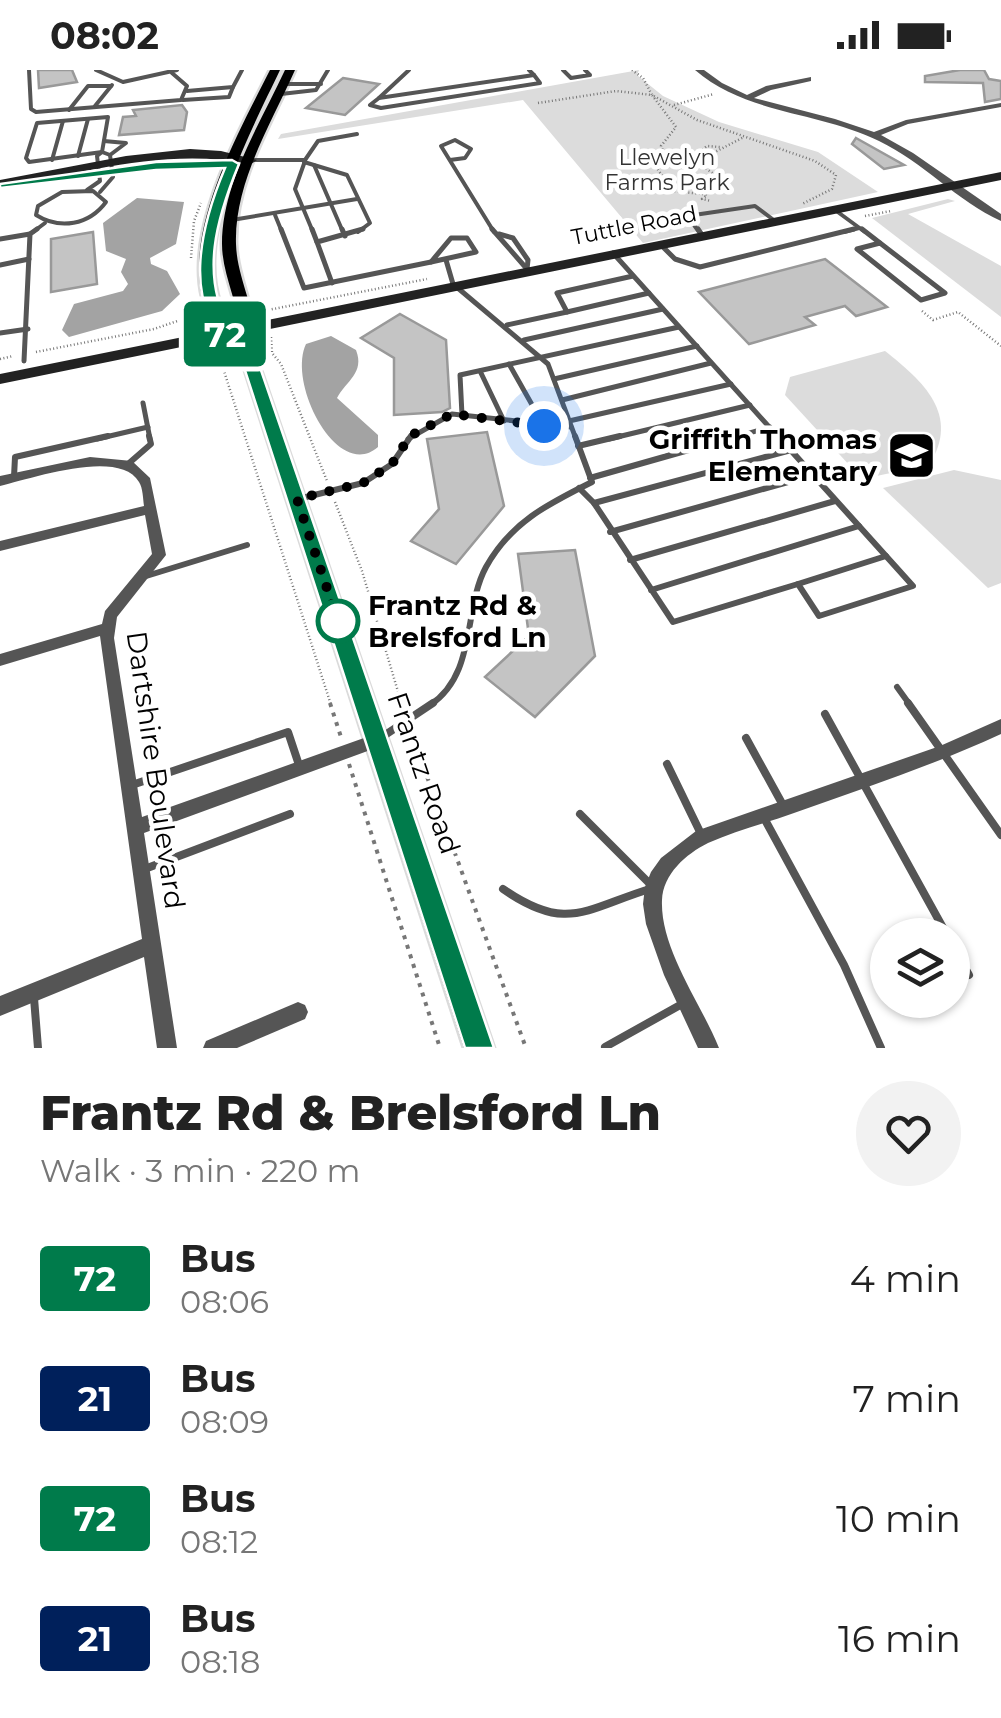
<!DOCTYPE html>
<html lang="en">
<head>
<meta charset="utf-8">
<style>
	:root { --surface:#fff; --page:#f2f2f2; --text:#222; --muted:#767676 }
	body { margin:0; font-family:Montserrat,sans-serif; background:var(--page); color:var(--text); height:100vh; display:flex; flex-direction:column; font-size:38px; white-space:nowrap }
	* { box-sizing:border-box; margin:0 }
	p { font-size:32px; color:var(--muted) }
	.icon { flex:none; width:55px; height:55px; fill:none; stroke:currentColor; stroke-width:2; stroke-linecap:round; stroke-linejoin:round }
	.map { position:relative; height:978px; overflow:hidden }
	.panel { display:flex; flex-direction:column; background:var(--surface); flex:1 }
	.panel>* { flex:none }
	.badge { padding:0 20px; border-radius:8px; font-size:35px; line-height:65px }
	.fabs { position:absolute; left:870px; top:848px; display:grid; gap:20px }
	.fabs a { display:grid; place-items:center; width:100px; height:100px; border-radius:50%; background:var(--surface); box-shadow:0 2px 8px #0004; font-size:50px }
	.you { position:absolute; width:50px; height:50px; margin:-25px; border:8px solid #fff; border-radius:50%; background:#1a73e8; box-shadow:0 0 0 15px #1a73e833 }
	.map>.badge { position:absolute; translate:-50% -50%; box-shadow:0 0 0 5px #fff }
	.round { display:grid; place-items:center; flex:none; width:105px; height:105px; border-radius:52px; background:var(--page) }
	.summary { display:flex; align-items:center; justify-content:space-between; height:170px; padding:0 40px }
	h1 { font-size:48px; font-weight:800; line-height:75px }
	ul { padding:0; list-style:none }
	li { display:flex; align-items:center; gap:30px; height:120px; padding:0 40px }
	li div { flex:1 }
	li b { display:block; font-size:38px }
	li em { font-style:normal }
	li .badge { min-width:110px; font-weight:700; text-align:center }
	.status { display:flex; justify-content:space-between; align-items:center; height:70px; padding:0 50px; background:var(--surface); direction:ltr }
	.status svg { height:28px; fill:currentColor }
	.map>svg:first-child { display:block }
	.green { fill:#dcdcdc }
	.water { fill:#a3a3a3 }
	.building { fill:#c4c4c4; stroke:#999; stroke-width:2.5 }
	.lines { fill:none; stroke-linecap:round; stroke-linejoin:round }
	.primary-casing { stroke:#dbdbdb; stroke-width:5 }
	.path-far1 { stroke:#777; stroke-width:2.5; stroke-dasharray:1 2.5; stroke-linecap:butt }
	.path { stroke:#777; stroke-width:4; stroke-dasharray:4 6; stroke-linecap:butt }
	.lane-far3 { stroke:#555; stroke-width:4 }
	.lane-far2 { stroke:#555; stroke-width:5 }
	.lane-far1 { stroke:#555; stroke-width:6 }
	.lane { stroke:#555; stroke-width:8 }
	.street { fill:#555; fill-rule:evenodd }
	.secondary { fill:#222; fill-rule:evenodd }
	.primary { fill:#000; fill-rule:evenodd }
	.line { fill:#007b4b; stroke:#fff; stroke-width:2.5 }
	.walk { stroke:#000; stroke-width:10; stroke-dasharray:0 18 }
	.stop-dot { fill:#fff; stroke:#007b4b; stroke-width:5 }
	.labels { text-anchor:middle; stroke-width:9; stroke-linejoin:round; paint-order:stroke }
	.far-park-label { font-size:22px; fill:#333; stroke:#fff }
	.far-street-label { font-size:22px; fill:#000; stroke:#fff }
	.poi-label { font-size:28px; font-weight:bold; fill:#000; stroke:#fff; text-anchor:end }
	.stop-label { font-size:28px; font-weight:bold; fill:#000; stroke:#fff; text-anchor:start }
	.street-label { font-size:28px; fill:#000; stroke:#fff }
</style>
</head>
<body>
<div class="status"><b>08:02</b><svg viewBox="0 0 49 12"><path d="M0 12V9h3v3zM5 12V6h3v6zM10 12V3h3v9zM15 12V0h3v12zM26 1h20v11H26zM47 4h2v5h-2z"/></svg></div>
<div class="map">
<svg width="1001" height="978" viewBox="0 0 1001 978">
	<rect width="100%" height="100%" fill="#fff"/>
	<!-- green -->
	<g class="green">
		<path d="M639,0l-2,5 26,21 56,26 99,30 60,40 -235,51 -120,-143 -245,39 3,-5z"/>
		<path d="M948,129l7,2 -47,13 93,52v51l-129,-99z"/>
		<path d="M885,281c38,30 76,64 44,114l-67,14 -77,-84 5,-18z"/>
		<path d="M954,400l47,10v103l-13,5 -105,-100z"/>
	</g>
	<!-- water -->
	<g class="water">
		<path d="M137,128l47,4 -8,42 -26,14 1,6 16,7 13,23 -18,17 -93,26 -7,-7 12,-26 49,-13 5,-7 -7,-12 5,-13 -20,-8 -3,-28z"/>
		<path d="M331,266l25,14c9,23 -10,31 -19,48l41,37v12c-40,35 -91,-63 -72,-103z"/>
	</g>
	<!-- building -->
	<g class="building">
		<path d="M38,0h34l5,12 -38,6z"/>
		<path d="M960,0h24l5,9 12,2v18l-16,3 -2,-19 -58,-1v-6z"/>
		<path d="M343,8l36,6 -34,31 -39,-7z"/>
		<path d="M182,35l5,7 -3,18 -65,5 4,-18 13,-1 -3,-6z"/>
		<path d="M856,68l48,27 -20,4 -32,-25z"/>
		<path d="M93,162l4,52 -46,8v-53z"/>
		<path d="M825,189l62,48 -31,9 -11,-10 -40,11 10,8 -66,19 -50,-52z"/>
		<path d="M400,244l46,26 4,68 -8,4 -48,3v-57l-33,-20z"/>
		<path d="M487,362l17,74 -48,58 -45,-23 28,-32 -12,-70z"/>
		<path d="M575,480l20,106 -60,61 -50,-40 44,-41 -11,-82z"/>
	</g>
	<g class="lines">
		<defs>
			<path id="primary" d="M270,0h10c-32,68 -105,199 -40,265 -1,-32 -18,-60 -18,-91 0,-61 38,-120 63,-174h10c-24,54 -61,113 -59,174 1,37 23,68 18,106l240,698h-30l-225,-696c-9,-9 -21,-18 -27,-29 -41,-73 25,-187 58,-253z"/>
		</defs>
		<!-- primary casing -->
		<use href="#primary" class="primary-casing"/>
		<!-- path-far1 -->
		<g class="path-far1">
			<path d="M632,0l11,8 9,17 45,25 118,41 21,14 -4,14 -30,15"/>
			<path d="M538,33l78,-12 36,4 24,32 -15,19 2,5"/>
			<path d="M674,35l40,-11"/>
			<path d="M697,84l10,-8 13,1"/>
			<path d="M682,88l35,-7 27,-14"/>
			<path d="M702,123l25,-7c-17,-18 -45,-35 -70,-29l-3,7 19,27 30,3 4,1 -5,4 9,2"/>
			<path d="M865,146l26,-5"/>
			<path d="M191,188l3,-37 7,-18"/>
			<path d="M258,238l10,2 159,-31"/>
			<path d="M922,241l11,9 25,-8 43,34"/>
			<path d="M271,267l1,16 9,11 46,117"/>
			<path d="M208,280l16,21 107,334"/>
			<path d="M36,282l118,-23 44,-15"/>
			<path d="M0,289l13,-3"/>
			<path d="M335,432l27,69 40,134"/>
		</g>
		<!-- path -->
		<g class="path">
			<path d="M330,633l11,34"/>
			<path d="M401,633l2,5"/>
			<path d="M410,660l116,318"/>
			<path d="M349,694l91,284"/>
		</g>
		<!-- lane-far3 -->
		<g class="lane-far3">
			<path d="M29,0l2,39 5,3 145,-12 6,-14 -15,-13"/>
			<path d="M96,0l27,12 54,-12"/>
			<path d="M409,0l-30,28 155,-23 -5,-5"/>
			<path d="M563,0l8,8 19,-3 -5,-5"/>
			<path d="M284,14h37"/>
			<path d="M187,21l46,-4 9,-17"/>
			<path d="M281,24l35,-4 12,-20"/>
			<path d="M379,28l-9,7 11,3 159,-25 -6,-8"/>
			<path d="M183,30l46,-3 4,-10"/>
			<path d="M95,36l17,-21"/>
			<path d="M69,40l19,-24h23"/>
			<path d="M108,47l-6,35 -73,10 -3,-4 11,-35z"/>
			<path d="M104,71l22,2 -16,12"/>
			<path d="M78,86l10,-37"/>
			<path d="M52,90l11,-39"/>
			<path d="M253,90h52l13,-19 39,-7"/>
			<path d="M450,90l15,-2 6,-9 -16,-9 -14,6 53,86"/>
			<path d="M305,91l-10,28 18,43"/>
			<path d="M304,92l43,13 23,48 -12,9"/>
			<path d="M314,95l29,67"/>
			<path d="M87,120l13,-9 -3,-25 5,-4"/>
			<path d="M93,121l13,11c-17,23 -46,28 -70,13l2,-9 24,-14z"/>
			<path d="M100,122l13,-15 -3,-22 -8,-3"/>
			<path d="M835,140l30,22"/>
			<path d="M275,145l7,17"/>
			<path d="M232,150l125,-21"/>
			<path d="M33,162l12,-9"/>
			<path d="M699,162l-10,-14 5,-3 61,-9 20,15"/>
			<path d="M844,162l15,-4"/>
		</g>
		<!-- lane-far2 -->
		<g class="lane-far2">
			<path d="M281,159l23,59 127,-26"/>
			<path d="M312,159l5,13"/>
			<path d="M342,159l3,7"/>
			<path d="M492,159l35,40"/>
			<path d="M698,159l4,6"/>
			<path d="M862,159l18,14"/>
			<path d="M499,164l14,4 15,22 -1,9"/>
			<path d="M451,168h16l9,14 -45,10z"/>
			<path d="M0,169l30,-5"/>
			<path d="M880,173l65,50 -24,7 -64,-51z"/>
			<path d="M660,174l15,15 25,8 154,-38"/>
			<path d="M613,183l167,186"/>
			<path d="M446,190l7,24 95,80 28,75"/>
			<path d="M0,195l29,-6"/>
			<path d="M332,213l-15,-41 46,-13"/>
			<path d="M567,242l82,-19"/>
			<path d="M507,255l60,-13 -10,-19 76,-17"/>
			<path d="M0,263l28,-4"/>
			<path d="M524,270l139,-31"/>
			<path d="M24,291l6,-127 7,-5"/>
			<path d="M509,294l35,62"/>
			<path d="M480,301l24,50"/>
			<path d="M554,309l143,-33"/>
			<path d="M562,330l149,-37"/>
			<path d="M143,333l7,36"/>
			<path d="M462,345l-2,-40 219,-48"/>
			<path d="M569,351l162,-37"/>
			<path d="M97,369l51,-12"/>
			<path d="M408,369l44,-25 119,13"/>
			<path d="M609,369l141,-34"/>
			<path d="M729,369l41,-12"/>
		</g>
		<!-- lane-far1 -->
		<g class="lane-far1">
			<path d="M578,376l42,-10"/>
			<path d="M128,394l23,-20 -2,-8"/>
			<path d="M14,407l1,-20 93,-21"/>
			<path d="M590,408l148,-42"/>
			<path d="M579,418l15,15 79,119 125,-38 21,32 94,-30 -135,-150"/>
			<path d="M298,429l65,-16 29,-19 19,-28"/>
			<path d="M594,433l197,-53"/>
			<path d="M610,462l203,-57"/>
			<path d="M630,490l205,-59"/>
			<path d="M143,507l104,-32"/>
			<path d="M798,514l88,-28"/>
			<path d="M651,520l208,-64"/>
			<path d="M897,617l13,18"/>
			<path d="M430,635c47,-31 33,-96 56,-138 25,-45 62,-63 106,-85l-17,-46"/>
		</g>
		<!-- lane -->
		<g class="lane">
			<path d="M908,633l93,132"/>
			<path d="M825,644l122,221"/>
			<path d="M746,668l38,69"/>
			<path d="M379,669l54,-36"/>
			<path d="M667,694l35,72"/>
			<path d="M129,716l159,-54 12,36"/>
			<path d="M580,744l73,73"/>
			<path d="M764,748l80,147 37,83"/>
			<path d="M142,800l148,-56"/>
			<path d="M503,819c65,45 83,19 150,-1"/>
			<path d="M952,875l17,30"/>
			<path d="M34,928l4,50"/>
			<path d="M605,977l77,-43"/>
		</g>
		<!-- street -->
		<g class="street">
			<path d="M695,0h9l18,13 25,12 19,-9 45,-9v4l-40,9 -17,8 81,21 39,13 32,-12 95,-17v4l-93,17 -27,11 32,18 88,61v7c-44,-20 -78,-59 -122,-80 -60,-30 -132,-26 -184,-71z"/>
			<path d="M90,387l42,4 18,17 16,77 -49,62 -3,21 28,179 236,-84 6,2 2,5 -2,5 -240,88 33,215h-20l-13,-91 -144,59v-20l142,-57 -42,-303 -100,30v-12l102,-30 3,-13 47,-57 -7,-39 -145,36v-10l144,-35c-1,-7 -1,-18 -5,-24 -20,-34 -108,-3 -139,4v-10z"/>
			<path d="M1001,649v15c-67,31 -137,54 -207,79 -28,10 -59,18 -86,30 -22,11 -45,31 -46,57 -2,49 39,103 57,148h-21l-34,-73 -18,-51 -3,-20 2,-17 6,-15 10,-14 35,-27 244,-85z"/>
			<path d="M298,932l7,3 3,7 -3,7 -68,29h-34l3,-7z"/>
		</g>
		<!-- secondary -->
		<g class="secondary">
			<path d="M190,79l31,2 36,9 -6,4c-86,-17 -167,9 -251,24v-8l126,-24z"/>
			<path d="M1001,102v8l-1001,204v-10z"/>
		</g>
		<!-- primary -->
		<use href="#primary" class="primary"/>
	</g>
	<!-- line -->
	<path class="line" d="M232,90l7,4c-22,53 -40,112 -8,166 5,8 17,13 23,20l240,698h-29l-226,-696c-61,-42 -38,-127 -14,-184l-69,2 -156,18v-4l156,-22z"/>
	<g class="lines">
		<!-- walk -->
		<path class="walk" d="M338,551l-41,-122 66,-16 29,-19 18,-28 42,-22 92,12"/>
	</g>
	<!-- icons -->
	<defs>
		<symbol id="school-square" viewBox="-11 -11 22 22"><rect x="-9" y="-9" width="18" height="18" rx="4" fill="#000" stroke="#fff"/><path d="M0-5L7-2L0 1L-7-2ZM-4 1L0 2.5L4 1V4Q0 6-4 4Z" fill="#fff"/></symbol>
	</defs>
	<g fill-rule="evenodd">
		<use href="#school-square" x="884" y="358" width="55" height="55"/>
	</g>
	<!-- markers -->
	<circle class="stop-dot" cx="338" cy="551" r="20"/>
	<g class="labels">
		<!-- far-park labels -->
		<g class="far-park-label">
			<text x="667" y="95">Llewelyn<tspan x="667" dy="25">Farms Park</tspan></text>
		</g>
		<!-- far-street labels -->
		<g class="far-street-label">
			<text transform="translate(634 155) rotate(-11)" y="8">Tuttle Road</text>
		</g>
		<!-- poi labels -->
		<g class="poi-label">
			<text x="877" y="379">Griffith Thomas<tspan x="877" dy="32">Elementary</tspan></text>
		</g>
		<!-- stop labels -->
		<g class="stop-label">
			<text x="368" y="545">Frantz Rd &amp;<tspan x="368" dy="32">Brelsford Ln</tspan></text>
		</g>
		<!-- street labels -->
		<g class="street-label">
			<text transform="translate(156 700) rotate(82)" y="10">Dartshire Boulevard</text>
			<text transform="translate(424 703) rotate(71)" y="10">Frantz Road</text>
		</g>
	</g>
</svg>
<div class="fabs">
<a><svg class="icon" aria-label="layers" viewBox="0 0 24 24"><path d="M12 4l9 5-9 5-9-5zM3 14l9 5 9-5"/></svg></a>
</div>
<div class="you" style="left:544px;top:356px"></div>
<b class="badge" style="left:225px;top:264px;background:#007b4b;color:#fff">72</b>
</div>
<section class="panel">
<div class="summary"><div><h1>Frantz Rd &amp; Brelsford Ln</h1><p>Walk · 3 min · 220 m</p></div><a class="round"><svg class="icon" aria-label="heart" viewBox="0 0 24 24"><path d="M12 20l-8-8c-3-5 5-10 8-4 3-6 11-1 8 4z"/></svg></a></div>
<ul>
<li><span class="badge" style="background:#007b4b;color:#fff">72</span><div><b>Bus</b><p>08:06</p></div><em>4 min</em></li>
<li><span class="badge" style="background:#00205b;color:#fff">21</span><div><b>Bus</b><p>08:09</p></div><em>7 min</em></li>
<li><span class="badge" style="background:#007b4b;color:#fff">72</span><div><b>Bus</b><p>08:12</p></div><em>10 min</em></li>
<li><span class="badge" style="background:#00205b;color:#fff">21</span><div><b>Bus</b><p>08:18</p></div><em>16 min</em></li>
</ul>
</section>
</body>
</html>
